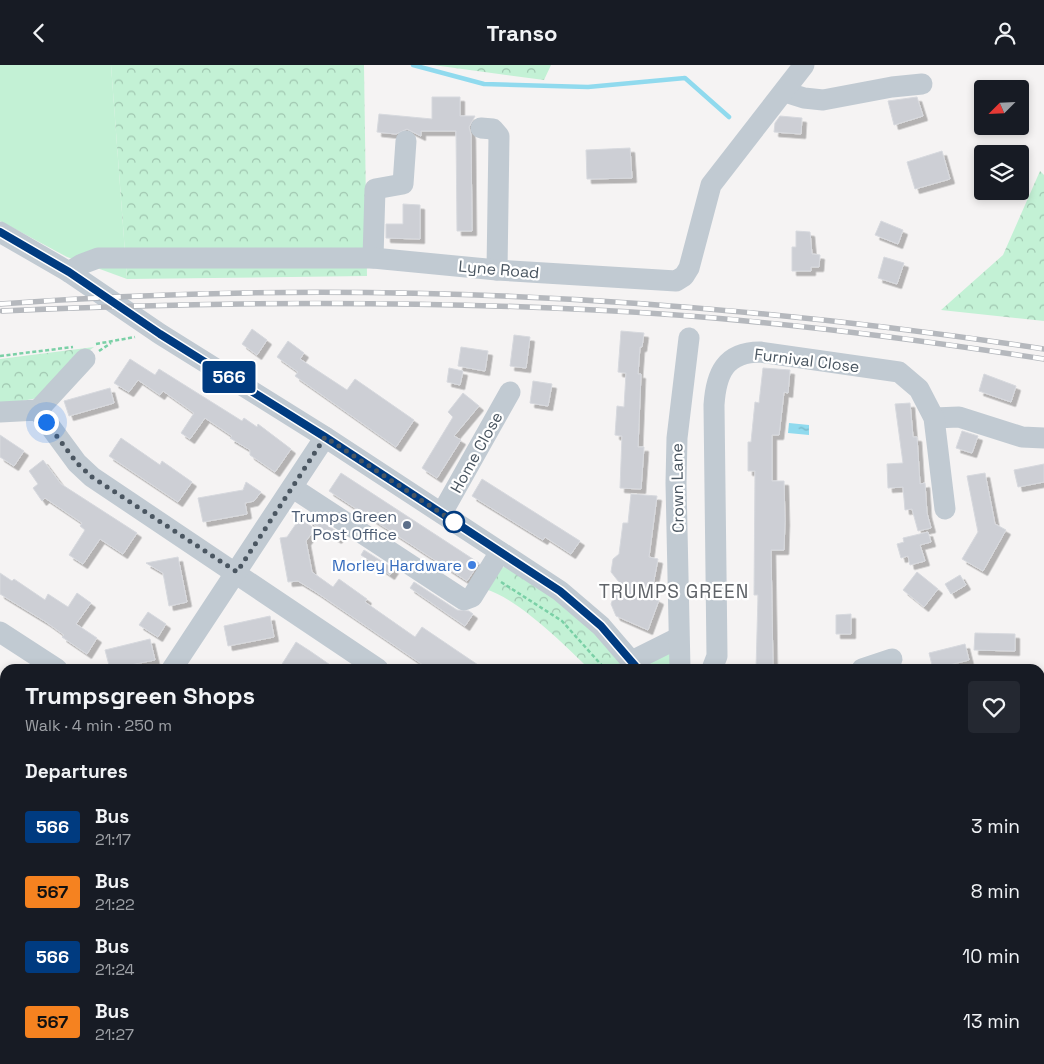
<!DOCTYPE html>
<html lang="en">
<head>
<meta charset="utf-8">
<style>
	:root { --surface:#171b24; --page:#242831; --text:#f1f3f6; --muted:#9ea1a6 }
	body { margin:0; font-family:"Space Grotesk",sans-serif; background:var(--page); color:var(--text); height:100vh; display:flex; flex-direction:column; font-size:19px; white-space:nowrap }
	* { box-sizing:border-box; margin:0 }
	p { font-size:16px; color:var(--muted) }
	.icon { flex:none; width:28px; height:28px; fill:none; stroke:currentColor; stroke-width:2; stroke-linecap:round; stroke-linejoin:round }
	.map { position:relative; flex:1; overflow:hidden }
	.drawer { position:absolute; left:0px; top:599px; width:1045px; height:401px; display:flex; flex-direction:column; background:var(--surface); border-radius:15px 15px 0 0; box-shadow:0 2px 8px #0003 }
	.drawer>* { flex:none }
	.badge { padding:0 10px; border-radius:4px; font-size:18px; line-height:32px }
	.needle { width:32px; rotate:246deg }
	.tools { position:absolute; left:974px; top:15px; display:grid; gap:10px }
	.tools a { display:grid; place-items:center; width:55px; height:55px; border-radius:5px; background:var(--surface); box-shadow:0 2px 8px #0003; font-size:25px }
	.you { position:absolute; width:25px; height:25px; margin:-12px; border:4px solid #fff; border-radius:50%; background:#1a73e8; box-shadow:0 0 0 8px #1a73e833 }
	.map>.badge { position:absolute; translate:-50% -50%; box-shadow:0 0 0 2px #fff }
	h2 { padding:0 25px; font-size:19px; line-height:45px }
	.round { display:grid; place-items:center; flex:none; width:52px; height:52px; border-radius:5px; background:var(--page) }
	.summary { display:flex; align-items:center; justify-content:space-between; height:85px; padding:0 25px }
	h1 { font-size:24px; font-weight:700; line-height:38px }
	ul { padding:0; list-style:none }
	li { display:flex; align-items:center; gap:15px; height:65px; padding:0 25px }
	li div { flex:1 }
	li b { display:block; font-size:19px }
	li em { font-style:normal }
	li .badge { min-width:55px; font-weight:700; text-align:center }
	header { display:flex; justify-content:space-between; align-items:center; height:65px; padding:0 25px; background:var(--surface); font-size:22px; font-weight:700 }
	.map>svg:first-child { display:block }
	.green { fill:#c3f1d5 }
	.forest { fill:url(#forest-crowns) }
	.water { fill:url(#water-ripples) }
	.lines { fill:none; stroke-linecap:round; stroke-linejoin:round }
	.stream { stroke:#90daee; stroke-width:4.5 }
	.building { fill:#cdcfd5; stroke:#d7d9de; filter:url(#shadow) }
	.path { stroke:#7ad0a6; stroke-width:2.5; stroke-dasharray:4 2.5; stroke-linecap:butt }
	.minor { stroke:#c1cad2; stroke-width:21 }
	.rail-casing { stroke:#b5b8bd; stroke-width:5.5 }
	.rail { stroke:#fff; stroke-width:4; stroke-dasharray:11; stroke-linecap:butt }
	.line-casing { stroke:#fff; stroke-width:11 }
	.line { stroke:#003b80; stroke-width:8 }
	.walk { stroke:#4a5661; stroke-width:5; stroke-dasharray:0 9 }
	.stop-dot { fill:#fff; stroke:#003b80; stroke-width:2.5 }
	.service-dot { fill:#5c6f8a; stroke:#fff; stroke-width:2 }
	.shop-dot { fill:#3f7fe0; stroke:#fff; stroke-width:2 }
	.labels { text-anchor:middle; stroke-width:4.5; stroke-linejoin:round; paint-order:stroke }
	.street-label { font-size:16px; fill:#4a5661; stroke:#fff }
	.service-label { font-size:16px; fill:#4e5e75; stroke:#fff; text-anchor:end }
	.shop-label { font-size:16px; fill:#366cbe; stroke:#fff; text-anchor:end }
	.quarter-label { font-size:19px; letter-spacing:1px; fill:#5f6368; stroke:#fff }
</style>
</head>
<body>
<header><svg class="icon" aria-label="back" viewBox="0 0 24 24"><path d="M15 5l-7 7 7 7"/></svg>Transo<svg class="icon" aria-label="person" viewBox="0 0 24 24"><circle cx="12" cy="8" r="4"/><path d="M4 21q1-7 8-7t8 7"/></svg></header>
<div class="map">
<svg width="1044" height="999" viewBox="0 0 1044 999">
	<defs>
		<pattern id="forest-crowns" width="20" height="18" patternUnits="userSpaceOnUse" patternTransform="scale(1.25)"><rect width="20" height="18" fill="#c3f1d5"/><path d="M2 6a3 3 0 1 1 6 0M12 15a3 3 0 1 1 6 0" fill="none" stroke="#a0c6b0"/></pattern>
		<pattern id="water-ripples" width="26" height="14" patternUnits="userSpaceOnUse" patternTransform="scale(1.25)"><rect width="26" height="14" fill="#90daee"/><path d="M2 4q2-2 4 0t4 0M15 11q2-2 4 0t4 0" fill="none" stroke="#78b4c4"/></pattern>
		<filter id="shadow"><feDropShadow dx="4.5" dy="4.5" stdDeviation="0" flood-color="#0004"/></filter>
	</defs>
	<rect width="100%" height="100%" fill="#f5f3f3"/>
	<!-- green -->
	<g class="green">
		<path d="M0,0h111l16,214 -60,-22 -67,-36z"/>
		<path d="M669,587l7,17h-29l-2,-3z"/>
	</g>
	<!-- forest -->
	<g class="forest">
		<path d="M111,0h253l3,211 -240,3z"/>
		<path d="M433,0h118l-7,15z"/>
		<path d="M1040,106l4,4v146l-103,-11 62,-55z"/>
		<path d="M94,282l-24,18 -32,33 -38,7v-46z"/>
		<path d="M507,501h8l83,68 27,35h-36c-24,-24 -72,-71 -104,-80l14,-20z"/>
		<path d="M0,687l5,3v305h163l5,4h-173z"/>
	</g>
	<!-- water -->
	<path class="water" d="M789,358l20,2v10l-21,-2z"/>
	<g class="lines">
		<!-- stream -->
		<path class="stream" d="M413,0l71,19 104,3 97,-9 44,39"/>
	</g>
	<!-- building -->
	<g class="building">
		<path d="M432,32h28v19h15l-6,11 2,8 1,96h-15l-1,-100h-35v5l-14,-7 -11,5 -19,-2 2,-18 53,5z"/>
		<path d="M917,32l6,19 -29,9 -6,-24z"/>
		<path d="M780,51l22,2 -1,16 -27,-2 1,-9z"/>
		<path d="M630,83l2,30 -45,1 -1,-29z"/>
		<path d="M942,86l8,28 -35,10 -8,-27z"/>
		<path d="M403,139l17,1v34l-34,-1v-14h17z"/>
		<path d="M881,156l22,9 -5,14 -23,-9z"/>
		<path d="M796,166l14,1 2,22 8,1 -1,12h-8v4h-19v-24h4z"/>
		<path d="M884,192l20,6 -7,21 -19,-6z"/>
		<path d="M252,264l15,11 -10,15 -15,-11z"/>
		<path d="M621,266l23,2 -2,14h-2l-2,27h3l-3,73h6l-3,42 -21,-1 2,-52 -7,-1 2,-29 7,1 2,-34 -8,-1z"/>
		<path d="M514,270l16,2 -4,31 -16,-2z"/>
		<path d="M288,276l16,12 -4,6 47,31 8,-11 59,41 -18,27 -101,-71 3,-4 -21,-15z"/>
		<path d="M461,282l27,4 -3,20 -27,-5z"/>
		<path d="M130,294l25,16 4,-6 83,52 2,-3 13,9 1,-3 33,25 -16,23 -25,-17v-5l-20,-12 2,-2 -27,-18 -15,21 -9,-6 13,-20 -31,-22 -3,4 -22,-15 -9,12 -15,-9z"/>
		<path d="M449,303l14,3 -3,14 -13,-3z"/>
		<path d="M763,303l27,2 -2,23 -4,-1 -5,43h-7v46h12l1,40 -1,29h-13l2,119h-17l2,-74h-4l1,-124h-7v-29h3l4,-40 4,1z"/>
		<path d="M984,309l32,12 -5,16 -32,-11z"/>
		<path d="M533,316l19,3 -4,22 -18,-3z"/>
		<path d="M110,323l4,15 -45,13 -5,-15z"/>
		<path d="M463,328l16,13 -25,30 7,4 -24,38 -15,-10 31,-51 -5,-5z"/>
		<path d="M910,338l3,34h4l3,47 5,-1 2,30 4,15 -13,3 -6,-22 -7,1 -2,-23 -15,1 -1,-24 16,-1 -8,-59z"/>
		<path d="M962,366l16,5 -6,17 -16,-5z"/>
		<path d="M0,370l24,16 -10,15 -14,-9z"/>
		<path d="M121,373l39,27 2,-4 30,21 -14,20 -69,-46z"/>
		<path d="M43,395l18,24 76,49 -14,21 -23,-15 -17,25 -14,-9 16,-25 -5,-4 2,-3 -37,-25 -3,3 -9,-13 5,-4 -9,-13z"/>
		<path d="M1044,399v18l-26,5 -4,-17z"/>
		<path d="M341,408l138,90 -12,18 -138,-90z"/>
		<path d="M985,408l10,51 11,6 -23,41 -21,-12 16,-27 -11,-56z"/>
		<path d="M482,414l98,62 -9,13 -26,-17 -2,3 -71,-44z"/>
		<path d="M246,417l15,10 -7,9 -9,2 2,11 -44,8 -5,-24 45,-8z"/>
		<path d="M631,429l26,2 -8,61 9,2 -7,37 8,4 -11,30 -32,-14 -5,-12 8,-22 -8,-10 2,-13 6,-5 4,-31h5z"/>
		<path d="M311,450l30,19 -4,5 -29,-18z"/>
		<path d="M300,453l15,11 -9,12 6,31 21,15 6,-8 28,20 -2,3 50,35 7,-10 62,42h-55l-113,-77 -18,-11 -10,1 -8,-44 7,-1z"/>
		<path d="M928,467l3,10 -11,3 5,16 -15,4 -2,-9 -7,2 -4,-14 7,-2 -1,-4z"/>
		<path d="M364,485l30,19 -4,6 -29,-20z"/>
		<path d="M178,492l9,45 -18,4 -6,-33 -17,-10z"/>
		<path d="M917,507l21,17 -14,18 -21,-17z"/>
		<path d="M0,508l12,8 2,-2 31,21 3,-6 20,13 9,-14 14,10 -15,21 21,14 -10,16 -25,-17 2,-2 -18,-13 -46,-28z"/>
		<path d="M960,510l6,10 -15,9 -6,-10z"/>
		<path d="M414,517l43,28 12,1 4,3 -8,12 -55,-38z"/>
		<path d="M148,547l18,12 -8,13 -19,-12z"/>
		<path d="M851,549v20h-15v-19z"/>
		<path d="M270,551l4,21 -46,9 -4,-20z"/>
		<path d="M975,568l40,1v17l-41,-1z"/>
		<path d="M150,574l5,21 -45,9 -5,-19z"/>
		<path d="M296,577l14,9 26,18h-57z"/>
		<path d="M965,579l4,16 -36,9 -4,-16z"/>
	</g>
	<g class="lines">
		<!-- path -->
		<g class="path">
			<path d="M96,279l39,-7"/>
			<path d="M99,286l12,-8"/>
			<path d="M0,291l73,-9"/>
			<path d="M501,517l61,39 43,48"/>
			<path d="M0,721h5"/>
			<path d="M695,995l3,4"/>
		</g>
		<!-- minor -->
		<g class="minor">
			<path d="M785,27l19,6 19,2 69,-13 30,-3"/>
			<path d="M481,63l12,1 6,7 -2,134"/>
			<path d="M0,167l69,40 91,62 165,103 235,154 41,35 37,43"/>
			<path d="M373,193l2,-69 28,-5 3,-43"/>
			<path d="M69,207l13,-8 16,-6h275l124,12 179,11 8,-5 5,-8 22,-83 93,-120"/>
			<path d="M38,345l47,-51"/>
			<path d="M0,347l38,-2 39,53 15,14 286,192"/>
			<path d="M934,353l25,-1 63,20 22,1"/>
			<path d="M293,423l171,112 8,-3 28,-45"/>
			<path d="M442,448l68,-121"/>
			<path d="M0,567l57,37"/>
			<path d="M632,596l46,-23"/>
			<path d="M172,604l153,-232"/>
			<path d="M680,604l-4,-186 1,-45 12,-100"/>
			<path d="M712,604l5,-13 -3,-251c2,-31 11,-53 46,-53l139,20 20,17 15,29 11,91"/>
			<path d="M862,604l30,-10"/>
			<path d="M1040,768l4,2"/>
			<path d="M1040,914l4,5"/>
			<path d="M325,995l4,4"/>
			<path d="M816,995l3,4"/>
			<path d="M658,999l10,-4"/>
		</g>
		<defs>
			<g id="rail">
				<path d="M0,239c348,-26 699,-8 1044,45"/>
				<path d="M2,246c198,-9 396,-11 593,-1 150,7 301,26 449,49"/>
			</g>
		</defs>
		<!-- rail casing -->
		<use href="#rail" class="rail-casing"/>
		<!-- rail -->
		<use href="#rail" class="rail"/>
	</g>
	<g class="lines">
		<defs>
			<path id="line" d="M0,167l69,40 91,62 165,103 235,154 41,35 37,43"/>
		</defs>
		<!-- line casing -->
		<use href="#line" class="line-casing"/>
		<!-- line -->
		<use href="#line" class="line"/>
		<!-- walk -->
		<path class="walk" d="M46,357l31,41 15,14 145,95 88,-135 131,86 -2,-1"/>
	</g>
	<!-- markers -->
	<circle class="stop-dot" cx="454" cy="457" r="10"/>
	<circle class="service-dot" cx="407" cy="460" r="5"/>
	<circle class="shop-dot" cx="472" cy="500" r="5"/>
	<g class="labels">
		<!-- street labels -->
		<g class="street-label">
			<text transform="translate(499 204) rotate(5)" y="6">Lyne Road</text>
			<text transform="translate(807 295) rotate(7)" y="6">Furnival Close</text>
			<text transform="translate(476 387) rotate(-61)" y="6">Home Close</text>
			<text transform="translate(677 423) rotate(-91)" y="6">Crown Lane</text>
		</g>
		<!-- service labels -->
		<g class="service-label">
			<text x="397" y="457">Trumps Green<tspan x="397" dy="18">Post Office</tspan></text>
		</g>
		<!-- shop labels -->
		<g class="shop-label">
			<text x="462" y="506">Morley Hardware</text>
		</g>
		<!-- quarter labels -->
		<g class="quarter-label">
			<text x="674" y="533">TRUMPS GREEN</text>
		</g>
	</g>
</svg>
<div class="tools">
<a><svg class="needle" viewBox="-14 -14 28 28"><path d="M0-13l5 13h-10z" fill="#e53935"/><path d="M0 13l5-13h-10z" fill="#9ea1a6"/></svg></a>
<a><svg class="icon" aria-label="layers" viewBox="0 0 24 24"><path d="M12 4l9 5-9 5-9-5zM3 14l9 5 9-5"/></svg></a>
</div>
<div class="you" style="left:46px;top:357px"></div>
<b class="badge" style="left:229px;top:312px;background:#003b80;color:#fff">566</b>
<section class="drawer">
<div class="summary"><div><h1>Trumpsgreen Shops</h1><p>Walk · 4 min · 250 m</p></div><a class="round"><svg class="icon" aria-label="heart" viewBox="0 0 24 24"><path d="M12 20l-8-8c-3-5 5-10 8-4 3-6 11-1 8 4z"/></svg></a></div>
<h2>Departures</h2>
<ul>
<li><span class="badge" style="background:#003b80;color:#fff">566</span><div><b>Bus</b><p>21:17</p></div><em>3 min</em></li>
<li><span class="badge" style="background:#f58220;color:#111">567</span><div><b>Bus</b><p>21:22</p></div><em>8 min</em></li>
<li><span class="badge" style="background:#003b80;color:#fff">566</span><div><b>Bus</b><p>21:24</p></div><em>10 min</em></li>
<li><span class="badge" style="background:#f58220;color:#111">567</span><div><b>Bus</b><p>21:27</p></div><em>13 min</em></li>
</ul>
</section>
</div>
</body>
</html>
